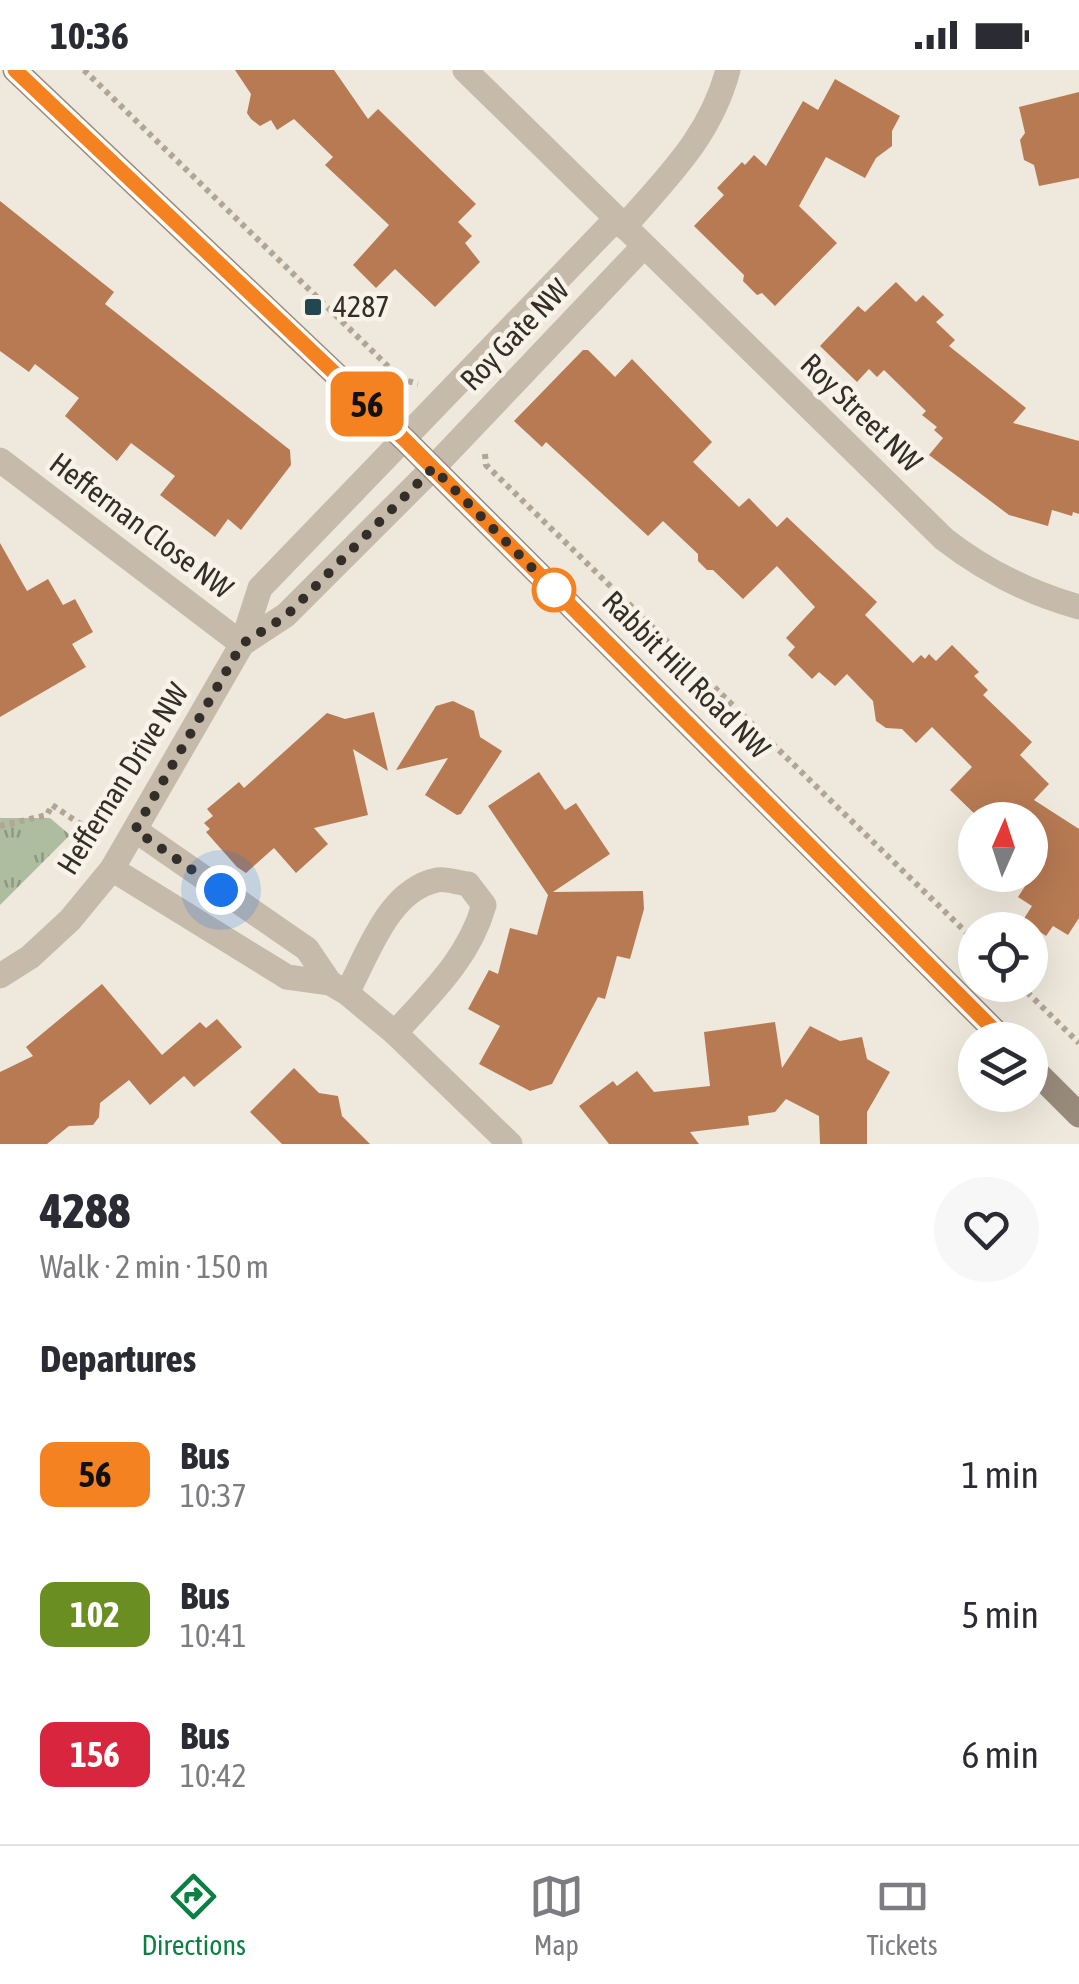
<!DOCTYPE html>
<html lang="en">
<head>
<meta charset="utf-8">
<style>
	:root { --surface:#fff; --page:#f7f7f7; --text:#2b2b33; --muted:#7c7c81; --line:#e1e1e2; --accent:#0b8043 }
	body { margin:0; font-family:"Asap Condensed",sans-serif; background:var(--page); color:var(--text); height:100vh; display:flex; flex-direction:column; font-size:38px; white-space:nowrap }
	* { box-sizing:border-box; margin:0 }
	p { font-size:32px; color:var(--muted) }
	.icon { flex:none; width:55px; height:55px; fill:none; stroke:currentColor; stroke-width:2; stroke-linecap:round; stroke-linejoin:round }
	.map { position:relative; height:1074px; overflow:hidden }
	.panel { display:flex; flex-direction:column; background:var(--surface); flex:1 }
	.panel>* { flex:none }
	.badge { padding:0 20px; border-radius:15px; font-size:35px; line-height:65px }
	.needle { width:65px; rotate:3deg }
	.buttons { position:absolute; left:958px; top:732px; display:grid; gap:20px }
	.buttons a { display:grid; place-items:center; width:90px; height:90px; border-radius:50%; background:var(--surface); box-shadow:0 10px 40px #0002; font-size:50px }
	.you { position:absolute; width:50px; height:50px; margin:-25px; border:8px solid #fff; border-radius:50%; background:#1a73e8; box-shadow:0 0 0 15px #1a73e833 }
	.map>.badge { position:absolute; translate:-50% -50%; box-shadow:0 0 0 5px #fff }
	h2 { padding:0 40px; font-size:38px; line-height:90px }
	.round { display:grid; place-items:center; flex:none; width:105px; height:105px; border-radius:52px; background:var(--page) }
	.headline { display:flex; align-items:center; justify-content:space-between; height:170px; padding:0 40px }
	h1 { font-size:48px; font-weight:800; line-height:75px }
	ul { padding:0; list-style:none }
	li { display:flex; align-items:center; gap:30px; height:140px; padding:0 40px }
	li div { flex:1 }
	li b { display:block; font-size:38px }
	li em { font-style:normal }
	li .badge { min-width:110px; font-weight:700; text-align:center }
	.status { display:flex; justify-content:space-between; align-items:center; height:70px; padding:0 50px; background:var(--surface); direction:ltr }
	.status svg { height:28px; fill:currentColor }
	.tabs { display:flex; justify-content:space-around; align-items:center; height:140px; border-top:2px solid var(--line); background:var(--surface); font-size:28px; color:var(--muted) }
	.tabs a { display:grid; justify-items:center; gap:5px }
	.tabs .current { color:var(--accent) }
	.map>svg:first-child { display:block }
	.park { fill:url(#park-tufts) }
	.building { fill:#b77a53 }
	.lines { fill:none; stroke-linecap:round; stroke-linejoin:round }
	.path { stroke:#b1a595; stroke-width:6; stroke-dasharray:5 5; stroke-linecap:butt }
	.street { stroke:#c6bbab; stroke-width:25 }
	.secondary { stroke:#998b7c; stroke-width:25 }
	.line-casing { stroke:#fff; stroke-width:22 }
	.line { stroke:#f58220; stroke-width:15 }
	.walk { stroke:#342e29; stroke-width:10; stroke-dasharray:0 18 }
	.poi-dot { fill:#234751; stroke:#f7f3e9; stroke-width:4 }
	.stop-dot { fill:#fff; stroke:#f58220; stroke-width:5 }
	.labels { text-anchor:middle; stroke-width:9; stroke-linejoin:round; paint-order:stroke }
	.poi-label { font-size:30px; fill:#342e29; stroke:#f7f3e9; text-anchor:start }
	.street-label { font-size:30px; fill:#342e29; stroke:#f7f3e9 }
</style>
</head>
<body>
<div class="status"><b>10:36</b><svg viewBox="0 0 49 12"><path d="M0 12V9h3v3zM5 12V6h3v6zM10 12V3h3v9zM15 12V0h3v12zM26 1h20v11H26zM47 4h2v5h-2z"/></svg></div>
<div class="map">
<svg width="1079" height="1074" viewBox="0 0 1079 1074">
	<defs>
		<pattern id="park-tufts" width="24" height="20" patternUnits="userSpaceOnUse" patternTransform="scale(2.5)"><rect width="24" height="20" fill="#aebc9f"/><path d="M3 7l-1-3M5 7V3M7 7l1-3M15 17l-1-3M17 17v-4M19 17l1-3" fill="none" stroke="#8e9982"/></pattern>
	</defs>
	<rect width="100%" height="100%" fill="#efe9dd"/>
	<!-- park -->
	<path class="park" d="M0,748h50l20,17 -70,70z"/>
	<!-- building -->
	<g class="building">
		<path d="M235,0h99l34,49 10,-10 98,95 -18,18 14,14 -7,7 15,19 -45,45 -40,-38 -19,19 -23,-23 36,-40 -64,-60 8,-8 -39,-38 -17,11 -6,-10 -11,6 -9,-7 -4,-6 4,-19z"/>
		<path d="M835,9l65,37 -8,15v15l-16,12 -11,20 -39,-21 -27,49 38,37 -62,63 -13,-13 -5,2 -14,-14 1,-6 -50,-49 30,-31 -7,-7 25,-26 3,3 9,-10 12,11 37,-65 15,9z"/>
		<path d="M1079,22v86l-40,8 -5,-21 -10,-5 -4,-20 5,-7 -6,-26z"/>
		<path d="M0,131l114,91 -9,12 185,146 1,15 -50,65 -13,-11 -13,18 -55,-42 15,-19 -44,-33 -14,18 -52,-45 14,-18 -44,-34 -6,8 -29,-21z"/>
		<path d="M896,212l20,20 7,-7 21,20 -8,7 19,18 -6,6 77,62 -13,15 66,18v73l-6,-2 -1,4 -20,-6 -4,16 -39,-11 -80,-60 14,-17 -9,-8 3,-3 -15,-12 4,-4 -42,-41 -7,7 -8,-8 -12,13 -37,-36 38,-40 7,6z"/>
		<path d="M583,280h5l27,27 17,-18 80,83 -19,20 46,45 10,-9 28,29 10,-10 90,85 -12,13 48,48 8,-8 4,4 4,-5 7,7 16,-16 27,27 -5,4 14,14 -5,5 49,47 -12,13 29,29 -15,16 45,29v89l-11,17 -15,-9 -7,10 -23,-16 9,-14 -14,-9 26,-40 -14,-9v-28h-49l-31,-30 22,-23 -40,-40 -16,16 -14,-14 -16,-1 -10,-7 -3,-20 -26,-27 -12,12 -16,-14 -7,7 -24,-24 7,-8 -9,-9 29,-31 -38,-41 -34,33 -30,-29h-6l-9,-9v-7l-35,-33 -15,15 -102,-94 -4,5 -28,-26z"/>
		<path d="M0,473l27,48 21,-12 15,26 12,-6 18,33 -21,12 14,23 -86,50z"/>
		<path d="M453,631l21,10 6,26 22,14 -41,63 -4,1 -32,-20 23,-37 -52,12 40,-64z"/>
		<path d="M374,642l14,59 -35,-22 15,66 -54,13 14,16 -32,29 -22,-25 -28,25 -9,-6 -31,-35 4,-3 -6,-6 9,-7 -6,-7 32,-27 5,6 83,-75 18,6z"/>
		<path d="M539,702l26,38 11,-7 34,51 -57,38 90,-1 1,18 -14,50 -13,-3 -12,43 -7,-2 -46,87 -22,7 -51,-27 21,-38 -32,-17 21,-39 9,4 12,-46 27,7 11,-40 -60,-89z"/>
		<path d="M102,914l60,71 38,-33 6,6 11,-9 25,28 -48,40 -10,-11 -34,29 -21,-25 -29,23 -1,14 -6,8 -24,1 -22,18h-47v-72l33,-16 -7,-9z"/>
		<path d="M775,952l7,46 28,-42 30,15 22,-4 5,22 23,13 -23,40v32h-47l-1,-28 -33,-17 -11,13 -27,4 1,9 -59,7 9,12h-90l-30,-38 34,-25 4,5 20,-15 17,21 56,-6 -6,-54z"/>
		<path d="M294,998l25,25 19,3 4,20 28,28h-88l-32,-32z"/>
	</g>
	<g class="lines">
		<!-- path -->
		<g class="path">
			<path d="M84,0l317,309 17,5"/>
			<path d="M485,384l1,11 489,476"/>
			<path d="M0,756l47,-11 5,-10 48,32"/>
			<path d="M1020,915l59,58"/>
		</g>
		<!-- street -->
		<g class="street">
			<path d="M465,0l479,469c41,32 85,54 135,68"/>
			<path d="M624,157c44,-51 86,-90 104,-157"/>
			<path d="M0,390l242,184"/>
			<path d="M242,574l44,-29 147,-147 211,-222"/>
			<path d="M135,760l172,119 23,34"/>
			<path d="M112,799l175,108 43,6 17,10 48,40 115,111"/>
			<path d="M0,906l30,-19 40,-37 42,-51 130,-225 18,-56 356,-369"/>
			<path d="M347,923c21,-39 41,-103 90,-113 9,-2 21,3 31,4l16,21c-15,53 -53,88 -89,128"/>
		</g>
		<!-- secondary -->
		<g class="secondary">
			<path d="M15,0l389,369 600,601"/>
			<path d="M1030,996l49,49"/>
		</g>
	</g>
	<g class="lines">
		<defs>
			<path id="line" d="M15,0l389,369 600,601"/>
		</defs>
		<!-- line casing -->
		<use href="#line" class="line-casing"/>
		<!-- line -->
		<use href="#line" class="line"/>
		<!-- walk -->
		<path class="walk" d="M221,820l-86,-60 107,-186 44,-28 147,-148 121,122"/>
	</g>
	<!-- markers -->
	<rect class="poi-dot" x="303" y="227" width="20" height="20" rx="5"/>
	<circle class="stop-dot" cx="554" cy="520" r="20"/>
	<g class="labels">
		<!-- poi labels -->
		<g class="poi-label">
			<text x="333" y="247">4287</text>
		</g>
		<!-- street labels -->
		<g class="street-label">
			<text transform="translate(515 265) rotate(-46)" y="10">Roy Gate NW</text>
			<text transform="translate(861 343) rotate(44)" y="10">Roy Street NW</text>
			<text transform="translate(141 456) rotate(37)" y="10">Heffernan Close NW</text>
			<text transform="translate(686 605) rotate(45)" y="10">Rabbit Hill Road NW</text>
			<text transform="translate(123 709) rotate(-58)" y="10">Heffernan Drive NW</text>
		</g>
	</g>
</svg>
<div class="buttons">
<a><svg class="needle" viewBox="-14 -14 28 28"><path d="M0-13l5 13h-10z" fill="#e53935"/><path d="M0 13l5-13h-10z" fill="#7c7c81"/></svg></a>
<a><svg class="icon" aria-label="locate" viewBox="0 0 24 24"><circle cx="12" cy="12" r="6"/><path d="M12 2v4M12 18v4M2 12h4M18 12h4"/></svg></a>
<a><svg class="icon" aria-label="layers" viewBox="0 0 24 24"><path d="M12 4l9 5-9 5-9-5zM3 14l9 5 9-5"/></svg></a>
</div>
<div class="you" style="left:221px;top:820px"></div>
<b class="badge" style="left:367px;top:334px;background:#f58220;color:#111">56</b>
</div>
<section class="panel">
<div class="headline"><div><h1>4288</h1><p>Walk · 2 min · 150 m</p></div><a class="round"><svg class="icon" aria-label="heart" viewBox="0 0 24 24"><path d="M12 20l-8-8c-3-5 5-10 8-4 3-6 11-1 8 4z"/></svg></a></div>
<h2>Departures</h2>
<ul>
<li><span class="badge" style="background:#f58220;color:#111">56</span><div><b>Bus</b><p>10:37</p></div><em>1 min</em></li>
<li><span class="badge" style="background:#6b8e23;color:#fff">102</span><div><b>Bus</b><p>10:41</p></div><em>5 min</em></li>
<li><span class="badge" style="background:#d7263d;color:#fff">156</span><div><b>Bus</b><p>10:42</p></div><em>6 min</em></li>
</ul>
</section>
<nav class="tabs">
<a class="current"><svg class="icon" aria-label="directions" viewBox="0 0 24 24"><path d="M12 3l9 9-9 9-9-9zM9 14v-3h6M13 9l2 2-2 2"/></svg>Directions</a>
<a><svg class="icon" aria-label="map" viewBox="0 0 24 24"><path d="M3 6l6-2 6 2 6-2v14l-6 2-6-2-6 2zM9 4v14M15 6v14"/></svg>Map</a>
<a><svg class="icon" aria-label="tickets" viewBox="0 0 24 24"><path d="M3 7h18v10H3zM15 7v10"/></svg>Tickets</a>
</nav>
</body>
</html>
